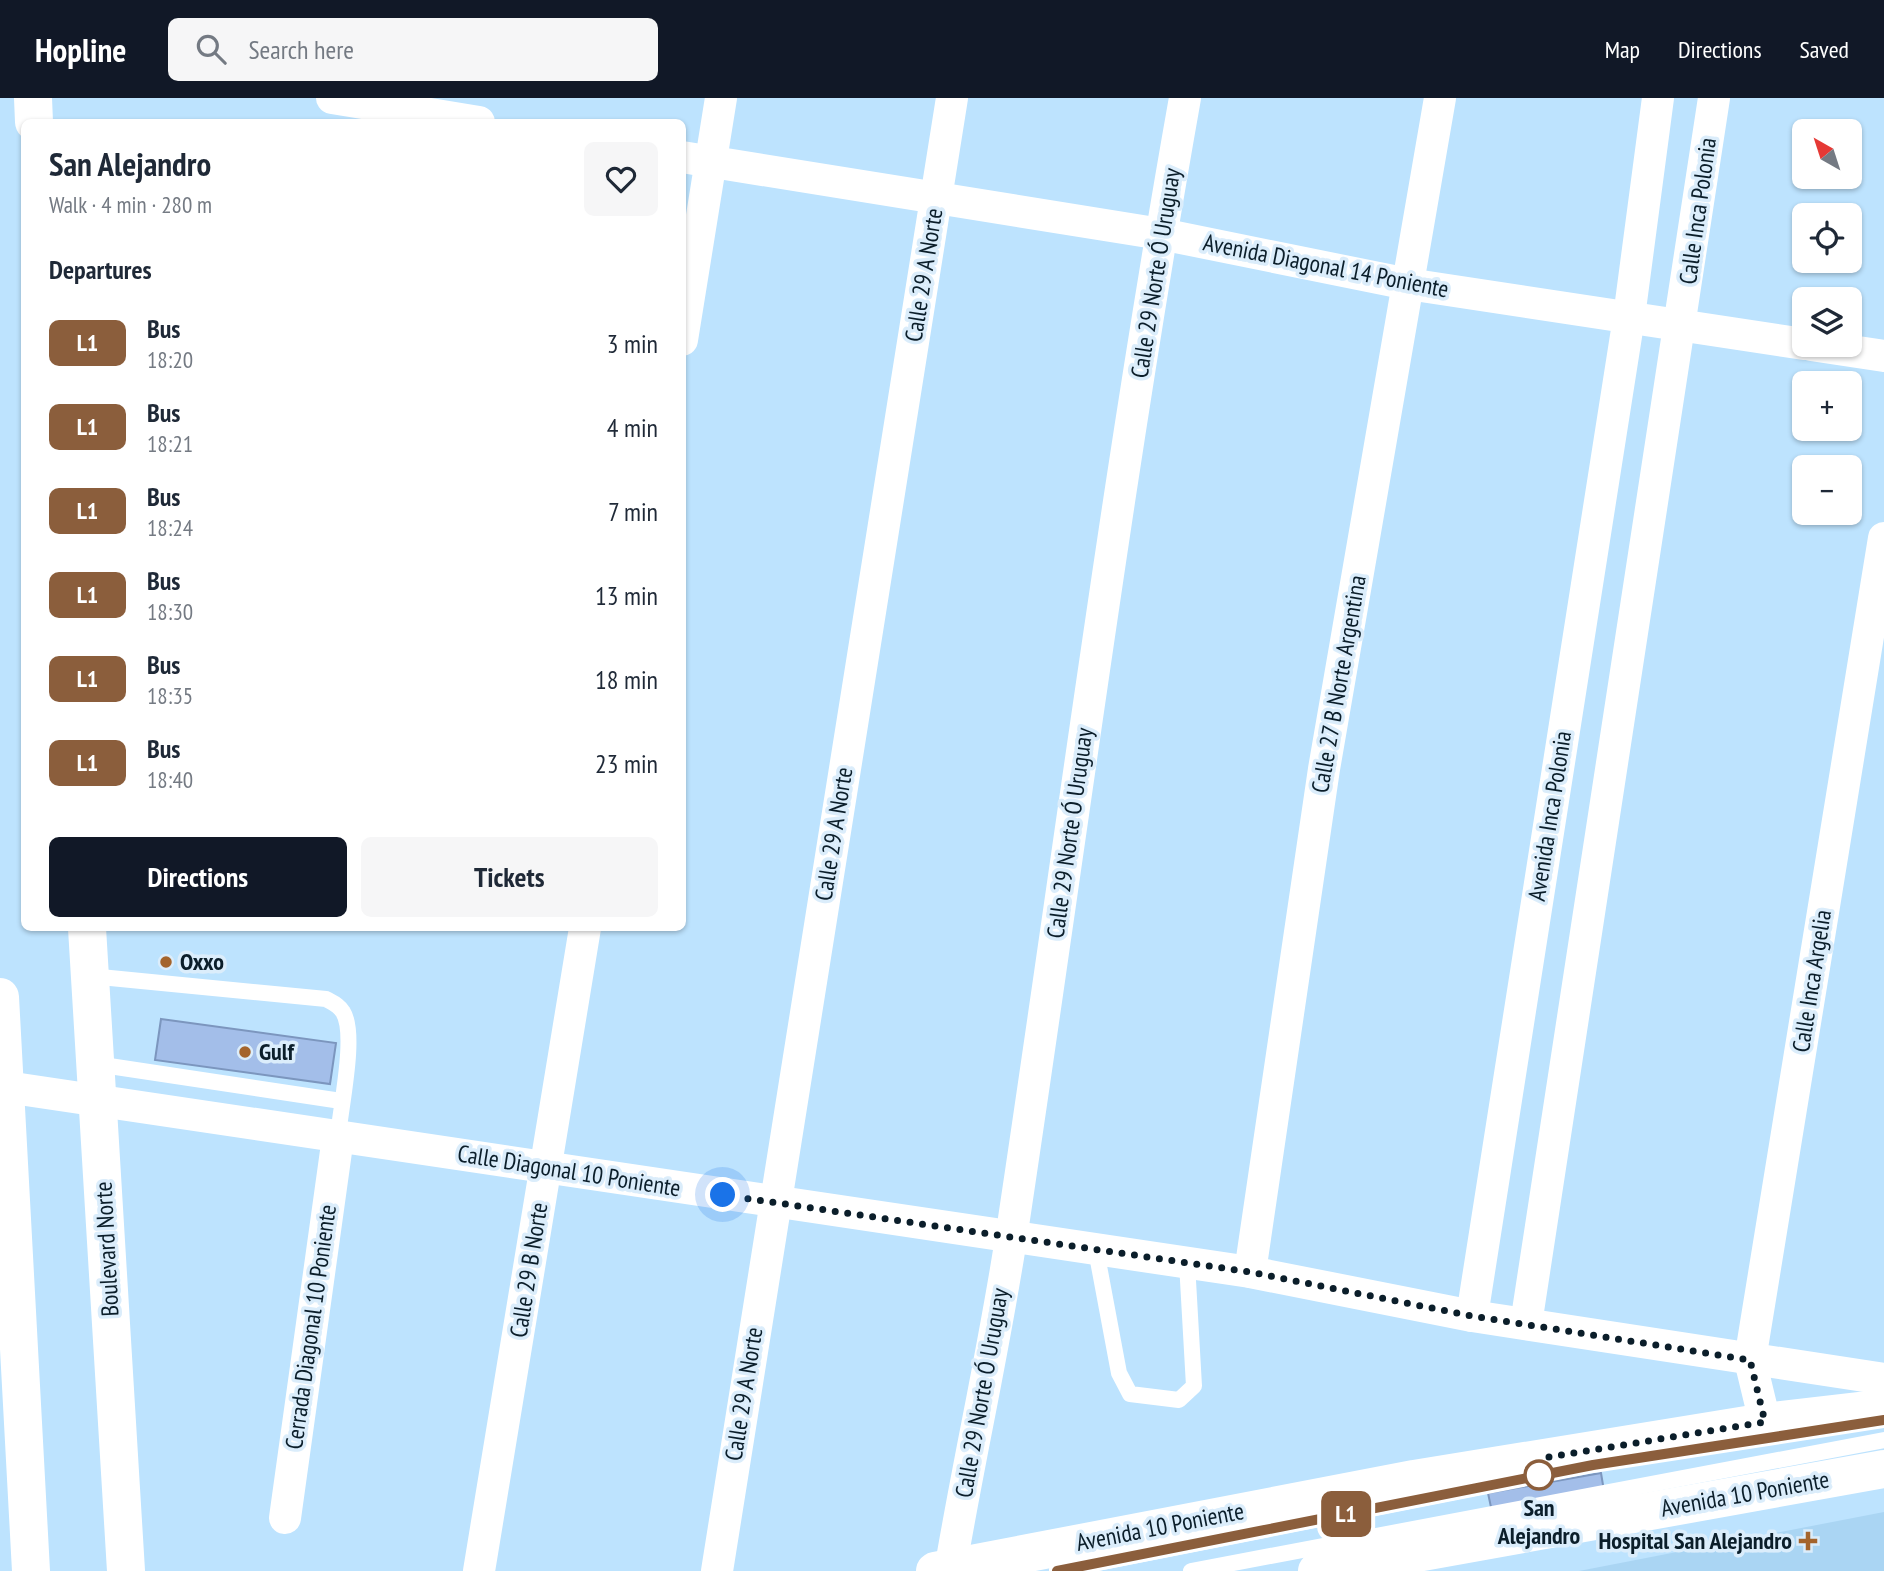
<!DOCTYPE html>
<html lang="en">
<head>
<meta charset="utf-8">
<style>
	:root { --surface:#fff; --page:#f6f6f7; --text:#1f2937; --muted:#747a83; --accent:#111827 }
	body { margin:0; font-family:"PT Sans Narrow",sans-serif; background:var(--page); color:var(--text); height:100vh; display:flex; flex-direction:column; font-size:26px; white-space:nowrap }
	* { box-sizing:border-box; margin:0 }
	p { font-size:23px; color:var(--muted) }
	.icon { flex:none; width:38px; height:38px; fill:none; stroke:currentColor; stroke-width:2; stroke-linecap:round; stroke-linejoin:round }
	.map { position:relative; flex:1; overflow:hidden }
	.details { position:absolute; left:21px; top:21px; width:665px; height:812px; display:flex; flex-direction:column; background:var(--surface); border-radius:10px; box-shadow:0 2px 5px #0004 }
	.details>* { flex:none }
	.badge { padding:0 14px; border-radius:10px; font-size:24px; line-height:46px }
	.needle { width:46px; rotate:321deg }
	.controls { position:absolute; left:1792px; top:21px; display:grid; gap:14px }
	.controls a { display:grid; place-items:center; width:70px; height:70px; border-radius:10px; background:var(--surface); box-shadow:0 2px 5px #0004; font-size:35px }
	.you { position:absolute; width:35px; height:35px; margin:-18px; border:5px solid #fff; border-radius:50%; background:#1a73e8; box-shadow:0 0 0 10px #1a73e833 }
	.map>.badge { position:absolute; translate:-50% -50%; box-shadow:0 0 0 4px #fff }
	h2 { padding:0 28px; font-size:26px; line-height:63px }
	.round { display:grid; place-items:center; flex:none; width:74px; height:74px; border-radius:10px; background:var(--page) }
	.headline { display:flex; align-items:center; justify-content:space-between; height:119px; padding:0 28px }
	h1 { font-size:33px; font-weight:800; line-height:52px }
	.action { display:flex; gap:14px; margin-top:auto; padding:14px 28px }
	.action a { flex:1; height:80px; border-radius:10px; background:var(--accent); color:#fff; font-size:28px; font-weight:800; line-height:80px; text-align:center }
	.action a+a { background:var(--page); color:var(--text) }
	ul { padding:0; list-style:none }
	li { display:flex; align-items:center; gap:21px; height:84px; padding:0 28px }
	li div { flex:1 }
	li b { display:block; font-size:26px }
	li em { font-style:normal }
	li .badge { min-width:77px; font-weight:700; text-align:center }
	header { display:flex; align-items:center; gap:42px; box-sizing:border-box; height:98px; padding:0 35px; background:var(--accent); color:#fff }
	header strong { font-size:33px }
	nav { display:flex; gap:38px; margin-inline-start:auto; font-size:24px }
	.search { width:490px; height:63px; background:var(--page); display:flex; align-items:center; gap:18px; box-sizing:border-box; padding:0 24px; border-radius:10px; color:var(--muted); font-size:26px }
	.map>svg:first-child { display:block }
	.built { fill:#aad5f3 }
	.building { fill:#a3bee9; stroke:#7c96be; stroke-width:2 }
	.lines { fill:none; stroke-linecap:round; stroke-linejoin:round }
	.service { stroke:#fff; stroke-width:16 }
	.minor { stroke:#fff; stroke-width:32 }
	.tertiary { stroke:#fff; stroke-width:38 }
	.primary { stroke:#fff; stroke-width:38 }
	.line-casing { stroke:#fff; stroke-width:16 }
	.line { stroke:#8b5e3c; stroke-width:10 }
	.walk { stroke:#0b1e2a; stroke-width:7; stroke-dasharray:0 12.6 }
	.poi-dot { fill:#a4642c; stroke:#dbedfb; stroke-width:2.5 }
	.stop-dot { fill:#fff; stroke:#8b5e3c; stroke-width:3.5 }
	.labels { text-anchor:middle; stroke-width:7; stroke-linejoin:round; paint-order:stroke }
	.street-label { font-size:24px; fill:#0b1e2a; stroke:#dbedfb }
	.poi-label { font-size:24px; font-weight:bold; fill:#0b1e2a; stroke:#dbedfb; text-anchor:start }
	.stop-label { font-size:24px; font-weight:bold; fill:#0b1e2a; stroke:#dbedfb }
</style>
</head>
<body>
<header>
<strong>Hopline</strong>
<div class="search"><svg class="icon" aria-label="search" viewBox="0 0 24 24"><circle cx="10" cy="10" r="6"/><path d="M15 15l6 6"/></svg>Search here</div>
<nav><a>Map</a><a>Directions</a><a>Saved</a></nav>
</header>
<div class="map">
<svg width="1884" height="1473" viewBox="0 0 1884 1473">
	<rect width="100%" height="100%" fill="#bde3fe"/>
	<!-- built -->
	<path class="built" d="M1884,1414v59h-305z"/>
	<!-- building -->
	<g class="building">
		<path d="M161,921l175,24 -6,41 -175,-24z"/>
		<path d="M1601,1375l3,18 -112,21 -4,-19z"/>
	</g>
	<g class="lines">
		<!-- service -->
		<g class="service">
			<path d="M90,878l236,23c7,4 13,6 17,13 14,22 -3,97 -5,125"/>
			<path d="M96,966l245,37"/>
			<path d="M1096,1152l23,123 11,21 49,6 15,-14 -7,-123"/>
			<path d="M1057,1473l428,-85"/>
			<path d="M1191,1473l693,-131"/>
		</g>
		<!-- minor -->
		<g class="minor">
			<path d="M332,0l147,24"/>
			<path d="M682,59l479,77 247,50 396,60"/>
			<path d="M682,242l39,-242"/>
			<path d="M1811,247l73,11"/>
			<path d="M0,988l1250,186 222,44 412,63"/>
			<path d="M1250,1174l74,-503 116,-671"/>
			<path d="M1472,1218l157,-999 29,-219"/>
			<path d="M1526,1226l188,-1226"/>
			<path d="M1765,1324l-15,-62 134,-822"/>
			<path d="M285,1420l53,-381"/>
			<path d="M479,1473l106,-643"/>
			<path d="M717,1473l235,-1473"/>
			<path d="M950,1473c19,-113 45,-226 62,-339 57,-378 106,-758 173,-1134"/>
		</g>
		<!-- tertiary -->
		<g class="tertiary">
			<path d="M935,1473l479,-92 351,-57 119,-14"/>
			<path d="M1317,1473l567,-102"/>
		</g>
		<!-- primary -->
		<g class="primary">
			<path d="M33,0l1,24"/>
			<path d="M87,830l39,643"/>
			<path d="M0,899l31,574"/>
		</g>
	</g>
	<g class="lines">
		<defs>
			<path id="line" d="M1057,1473l536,-106 291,-45"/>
		</defs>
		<!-- line casing -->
		<use href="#line" class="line-casing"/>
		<!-- line -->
		<use href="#line" class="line"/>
		<!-- walk -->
		<path class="walk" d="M723,1097l527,77 222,44 278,44 15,62 -216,35 -10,18"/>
	</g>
	<!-- markers -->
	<g class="poi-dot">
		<circle cx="166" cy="864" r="7"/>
		<circle cx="245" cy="954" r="7"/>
		<path d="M1804.5 1432.5h7v7h7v7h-7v7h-7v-7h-7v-7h7z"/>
	</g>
	<circle class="stop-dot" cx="1539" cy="1377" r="14"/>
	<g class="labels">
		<!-- street labels -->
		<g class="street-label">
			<text transform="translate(1698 113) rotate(-82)" y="8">Calle Inca Polonia</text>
			<text transform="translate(1326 168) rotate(11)" y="8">Avenida Diagonal 14 Poniente</text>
			<text transform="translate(1156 175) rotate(-81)" y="8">Calle 29 Norte Ó Uruguay</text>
			<text transform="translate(924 177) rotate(-81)" y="8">Calle 29 A Norte</text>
			<text transform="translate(1339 586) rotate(-80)" y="8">Calle 27 B Norte Argentina</text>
			<text transform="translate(1550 718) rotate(-81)" y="8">Avenida Inca Polonia</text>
			<text transform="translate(1070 735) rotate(-82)" y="8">Calle 29 Norte Ó Uruguay</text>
			<text transform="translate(834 736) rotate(-81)" y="8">Calle 29 A Norte</text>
			<text transform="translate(1812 883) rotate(-81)" y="8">Calle Inca Argelia</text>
			<text transform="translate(569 1073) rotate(9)" y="8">Calle Diagonal 10 Poniente</text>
			<text transform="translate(107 1151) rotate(-93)" y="8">Boulevard Norte</text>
			<text transform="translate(529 1172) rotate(-81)" y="8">Calle 29 B Norte</text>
			<text transform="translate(311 1229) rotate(-82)" y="8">Cerrada Diagonal 10 Poniente</text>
			<text transform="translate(982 1295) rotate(-80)" y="8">Calle 29 Norte Ó Uruguay</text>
			<text transform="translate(744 1296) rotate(-81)" y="8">Calle 29 A Norte</text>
			<text transform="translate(1745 1396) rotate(-10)" y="8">Avenida 10 Poniente</text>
			<text transform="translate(1160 1429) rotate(-11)" y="8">Avenida 10 Poniente</text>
		</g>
		<!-- poi labels -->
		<g class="poi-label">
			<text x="180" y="872">Oxxo</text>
			<text x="259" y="962">Gulf</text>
			<text x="1792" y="1451" text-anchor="end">Hospital San Alejandro</text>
		</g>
		<!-- stop labels -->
		<g class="stop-label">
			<text x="1539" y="1418">San<tspan x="1539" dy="28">Alejandro</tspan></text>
		</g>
	</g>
</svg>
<div class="controls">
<a><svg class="needle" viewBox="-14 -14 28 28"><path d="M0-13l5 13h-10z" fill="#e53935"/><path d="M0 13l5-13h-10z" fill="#747a83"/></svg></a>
<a><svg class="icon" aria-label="locate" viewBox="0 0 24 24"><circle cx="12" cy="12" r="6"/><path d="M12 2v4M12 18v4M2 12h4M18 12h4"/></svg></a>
<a><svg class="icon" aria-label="layers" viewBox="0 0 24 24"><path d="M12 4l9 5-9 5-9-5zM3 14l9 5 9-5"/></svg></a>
<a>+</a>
<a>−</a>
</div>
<div class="you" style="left:723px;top:1097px"></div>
<b class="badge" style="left:1346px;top:1416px;background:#8b5e3c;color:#fff">L1</b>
<section class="details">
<div class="headline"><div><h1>San Alejandro</h1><p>Walk · 4 min · 280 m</p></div><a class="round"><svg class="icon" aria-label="heart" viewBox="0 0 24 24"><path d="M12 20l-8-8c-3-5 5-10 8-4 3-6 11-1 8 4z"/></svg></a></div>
<h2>Departures</h2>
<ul>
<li><span class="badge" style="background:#8b5e3c;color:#fff">L1</span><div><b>Bus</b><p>18:20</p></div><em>3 min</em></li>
<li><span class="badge" style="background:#8b5e3c;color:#fff">L1</span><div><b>Bus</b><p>18:21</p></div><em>4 min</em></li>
<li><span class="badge" style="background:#8b5e3c;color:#fff">L1</span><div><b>Bus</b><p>18:24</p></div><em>7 min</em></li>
<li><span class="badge" style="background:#8b5e3c;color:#fff">L1</span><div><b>Bus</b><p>18:30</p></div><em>13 min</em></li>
<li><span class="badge" style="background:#8b5e3c;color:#fff">L1</span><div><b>Bus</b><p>18:35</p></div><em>18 min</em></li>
<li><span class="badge" style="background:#8b5e3c;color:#fff">L1</span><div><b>Bus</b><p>18:40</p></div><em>23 min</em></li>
</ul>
<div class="action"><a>Directions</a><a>Tickets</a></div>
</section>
</div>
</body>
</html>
